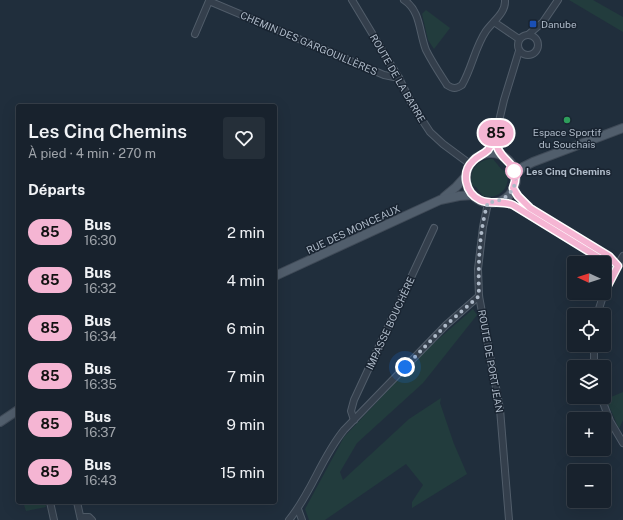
<!DOCTYPE html>
<html lang="fr">
<head>
<meta charset="utf-8">
<style>
	:root { --surface:#18222d; --page:#252f39; --text:#f1f3f6; --muted:#9fa4aa; --line:#363f49 }
	body { margin:0; font-family:"Public Sans",sans-serif; background:var(--page); color:var(--text); height:100vh; display:flex; flex-direction:column; font-size:15px; white-space:nowrap }
	* { box-sizing:border-box; margin:0 }
	p { font-size:13px; color:var(--muted) }
	.icon { flex:none; width:22px; height:22px; fill:none; stroke:currentColor; stroke-width:2; stroke-linecap:round; stroke-linejoin:round }
	.map { position:relative; flex:1; overflow:hidden }
	.panel { position:absolute; left:16px; top:104px; width:261px; height:400px; display:flex; flex-direction:column; background:var(--surface); border-radius:4px; box-shadow:0 4px 16px #0002,0 0 0 1px var(--line) }
	.panel>* { flex:none }
	.badge { padding:0 8px; border-radius:13px; font-size:14px; line-height:26px }
	.needle { width:26px; rotate:273deg }
	.fabs { position:absolute; left:567px; top:256px; display:grid; gap:8px }
	.fabs a { display:grid; place-items:center; width:44px; height:44px; border-radius:4px; background:var(--surface); box-shadow:0 4px 16px #0002,0 0 0 1px var(--line); font-size:20px }
	.you { position:absolute; width:20px; height:20px; margin:-10px; border:3px solid #fff; border-radius:50%; background:#1a73e8; box-shadow:0 0 0 6px #1a73e833 }
	.map>.badge { position:absolute; translate:-50% -50%; box-shadow:0 0 0 2px #fff }
	h2 { padding:0 12px; font-size:15px; line-height:36px }
	.round { display:grid; place-items:center; flex:none; width:42px; height:42px; border-radius:4px; background:var(--page) }
	.overview { display:flex; align-items:center; justify-content:space-between; height:68px; padding:0 12px }
	h1 { font-size:19px; font-weight:600; line-height:30px }
	ul { padding:0; list-style:none }
	li { display:flex; align-items:center; gap:12px; height:48px; padding:0 12px }
	li div { flex:1 }
	li b { display:block; font-size:15px }
	li em { font-style:normal }
	li .badge { min-width:44px; font-weight:700; text-align:center }
	.map>svg:first-child { display:block }
	.green { fill:#223c3d }
	.lines { fill:none; stroke-linecap:round; stroke-linejoin:round }
	.minor-casing { stroke:#515d6a; stroke-width:8 }
	.major-casing { stroke:#404b58; stroke-width:10 }
	.minor { stroke:#343f4c; stroke-width:6 }
	.major { stroke:#515e6c; stroke-width:8 }
	.line-casing { stroke:#fff; stroke-width:9 }
	.line { stroke:#f5b5d3; stroke-width:6 }
	.walk { stroke:#aebac8; stroke-width:4; stroke-dasharray:0 7.2 }
	.transit-dot { fill:#1a4fb4; stroke:#192431; stroke-width:1.5 }
	.leisure-dot { fill:#2e9e5b; stroke:#192431; stroke-width:1.5 }
	.stop-dot { fill:#fff; stroke:#f5b5d3; stroke-width:2 }
	.labels { text-anchor:middle; stroke-width:3; stroke-linejoin:round; paint-order:stroke }
	.poi-label { font-size:10px; fill:#aebac8; stroke:#192431; text-anchor:start }
	.street-label { font-size:10px; fill:#aebac8; stroke:#192431 }
	.stop-label { font-size:10px; font-weight:bold; fill:#aebac8; stroke:#192431; text-anchor:start }
</style>
</head>
<body>
<div class="map">
<svg width="623" height="520" viewBox="0 0 623 520">
	<rect width="100%" height="100%" fill="#202e3c"/>
	<!-- green -->
	<g class="green">
		<path d="M569,0h24l30,17v15z"/>
		<path d="M426,10l24,18 -16,21 -6,-9 -6,-26z"/>
		<path d="M489,159h4l9,11 5,1c4,16 -7,29 -24,25l-7,-9 -4,-1c-3,-14 3,-24 17,-27z"/>
		<path d="M473,309l4,6 -54,68 -66,60 -17,29 3,8 66,-61 32,-21 -1,5 14,41 13,30 -55,34v-6l11,-17 -17,-21 -81,56h-16l-4,-11 39,-72 82,-87z"/>
		<path d="M623,392v28l-4,9 -13,-30z"/>
		<path d="M23,502h22l1,5 -20,4z"/>
	</g>
	<g class="lines">
		<defs>
			<g id="minor">
				<path d="M352,0l47,78 14,28 17,26 13,12 27,20"/>
				<path d="M404,0c17,11 15,33 22,50 6,12 14,24 21,35 6,4 9,4 15,0 10,-17 13,-38 24,-54 7,-10 20,-18 19,-31"/>
				<path d="M494,22l25,17"/>
				<path d="M195,34l14,-33 175,74 15,3"/>
				<path d="M529,34l14,-12 15,-22"/>
				<circle cx="528" cy="45" r="10"/>
				<path d="M497,136l2,14 4,6"/>
				<path d="M484,154l11,-16 9,-38 15,-49"/>
				<path d="M513,188c14,25 70,53 96,69l9,9"/>
				<path d="M498,202l15,3 93,57 12,4"/>
				<path d="M488,203l-5,24 -5,42 1,27 21,113 9,111"/>
				<path d="M604,293l7,-16 12,-21"/>
				<path d="M597,315l7,-22"/>
				<path d="M594,345v22"/>
				<path d="M601,397l9,24 13,22"/>
				<path d="M354,420l-3,-9 3,-11 80,-172"/>
				<path d="M50,502l4,18"/>
				<path d="M77,502l4,18"/>
				<path d="M298,509l4,11"/>
				<path d="M82,520l2,-3h5l3,3"/>
				<path d="M289,520c23,-28 32,-62 55,-90l102,-105 33,-29"/>
			</g>
			<g id="major">
				<circle cx="491" cy="178" r="25"/>
				<path d="M515,175l8,-8 10,-5 90,-34"/>
				<path d="M444,197l12,-10 10,-11"/>
				<path d="M275,276l165,-76 19,-4 14,-1"/>
				<path d="M0,422l18,-12"/>
			</g>
		</defs>
		<!-- minor casing -->
		<use href="#minor" class="minor-casing"/>
		<!-- major casing -->
		<use href="#major" class="major-casing"/>
		<!-- minor -->
		<use href="#minor" class="minor"/>
		<!-- major -->
		<use href="#major" class="major"/>
	</g>
	<g class="lines">
		<defs>
			<path id="line" d="M604,293l14,-27 -9,-10 -79,-48 -12,-12 -5,-8c9,-23 -8,-24 -15,-39 -2,-6 -1,-12 -1,-19 -2,8 -5,14 -9,20 -5,5 -11,6 -15,11 -12,11 -8,32 7,39 10,5 22,0 33,5l93,57"/>
		</defs>
		<!-- line casing -->
		<use href="#line" class="line-casing"/>
		<!-- line -->
		<use href="#line" class="line"/>
		<!-- walk -->
		<path class="walk" d="M405,367l41,-42 33,-29c-1,-31 0,-64 9,-94 17,1 32,-14 26,-31"/>
	</g>
	<!-- markers -->
	<rect class="transit-dot" x="529" y="20" width="8" height="8" rx="2"/>
	<circle class="leisure-dot" cx="567" cy="120" r="4"/>
	<circle class="stop-dot" cx="514" cy="171" r="8"/>
	<g class="labels">
		<!-- poi labels -->
		<g class="poi-label">
			<text x="541" y="28">Danube</text>
			<text x="567" y="136" text-anchor="middle">Espace Sportif<tspan x="567" dy="12">du Souchais</tspan></text>
		</g>
		<!-- street labels -->
		<g class="street-label">
			<text transform="translate(309 43) rotate(23)" y="4">CHEMIN DES GARGOUILLÈRES</text>
			<text transform="translate(398 78) rotate(60)" y="4">ROUTE DE LA BARRE</text>
			<text transform="translate(353 229) rotate(-25)" y="4">RUE DES MONCEAUX</text>
			<text transform="translate(390 323) rotate(-65)" y="4">IMPASSE BOUCHÈRE</text>
			<text transform="translate(491 361) rotate(80)" y="4">ROUTE DE PORT JEAN</text>
		</g>
		<!-- stop labels -->
		<g class="stop-label">
			<text x="526" y="175">Les Cinq Chemins</text>
		</g>
	</g>
</svg>
<div class="fabs">
<a><svg class="needle" viewBox="-14 -14 28 28"><path d="M0-13l5 13h-10z" fill="#e53935"/><path d="M0 13l5-13h-10z" fill="#9fa4aa"/></svg></a>
<a><svg class="icon" aria-label="locate" viewBox="0 0 24 24"><circle cx="12" cy="12" r="6"/><path d="M12 2v4M12 18v4M2 12h4M18 12h4"/></svg></a>
<a><svg class="icon" aria-label="layers" viewBox="0 0 24 24"><path d="M12 4l9 5-9 5-9-5zM3 14l9 5 9-5"/></svg></a>
<a>+</a>
<a>−</a>
</div>
<div class="you" style="left:405px;top:367px"></div>
<b class="badge" style="left:496px;top:133px;background:#f5b5d3;color:#111">85</b>
<section class="panel">
<div class="overview"><div><h1>Les Cinq Chemins</h1><p>À pied · 4 min · 270 m</p></div><a class="round"><svg class="icon" aria-label="heart" viewBox="0 0 24 24"><path d="M12 20l-8-8c-3-5 5-10 8-4 3-6 11-1 8 4z"/></svg></a></div>
<h2>Départs</h2>
<ul>
<li><span class="badge" style="background:#f5b5d3;color:#111">85</span><div><b>Bus</b><p>16:30</p></div><em>2 min</em></li>
<li><span class="badge" style="background:#f5b5d3;color:#111">85</span><div><b>Bus</b><p>16:32</p></div><em>4 min</em></li>
<li><span class="badge" style="background:#f5b5d3;color:#111">85</span><div><b>Bus</b><p>16:34</p></div><em>6 min</em></li>
<li><span class="badge" style="background:#f5b5d3;color:#111">85</span><div><b>Bus</b><p>16:35</p></div><em>7 min</em></li>
<li><span class="badge" style="background:#f5b5d3;color:#111">85</span><div><b>Bus</b><p>16:37</p></div><em>9 min</em></li>
<li><span class="badge" style="background:#f5b5d3;color:#111">85</span><div><b>Bus</b><p>16:43</p></div><em>15 min</em></li>
</ul>
</section>
</div>
</body>
</html>
